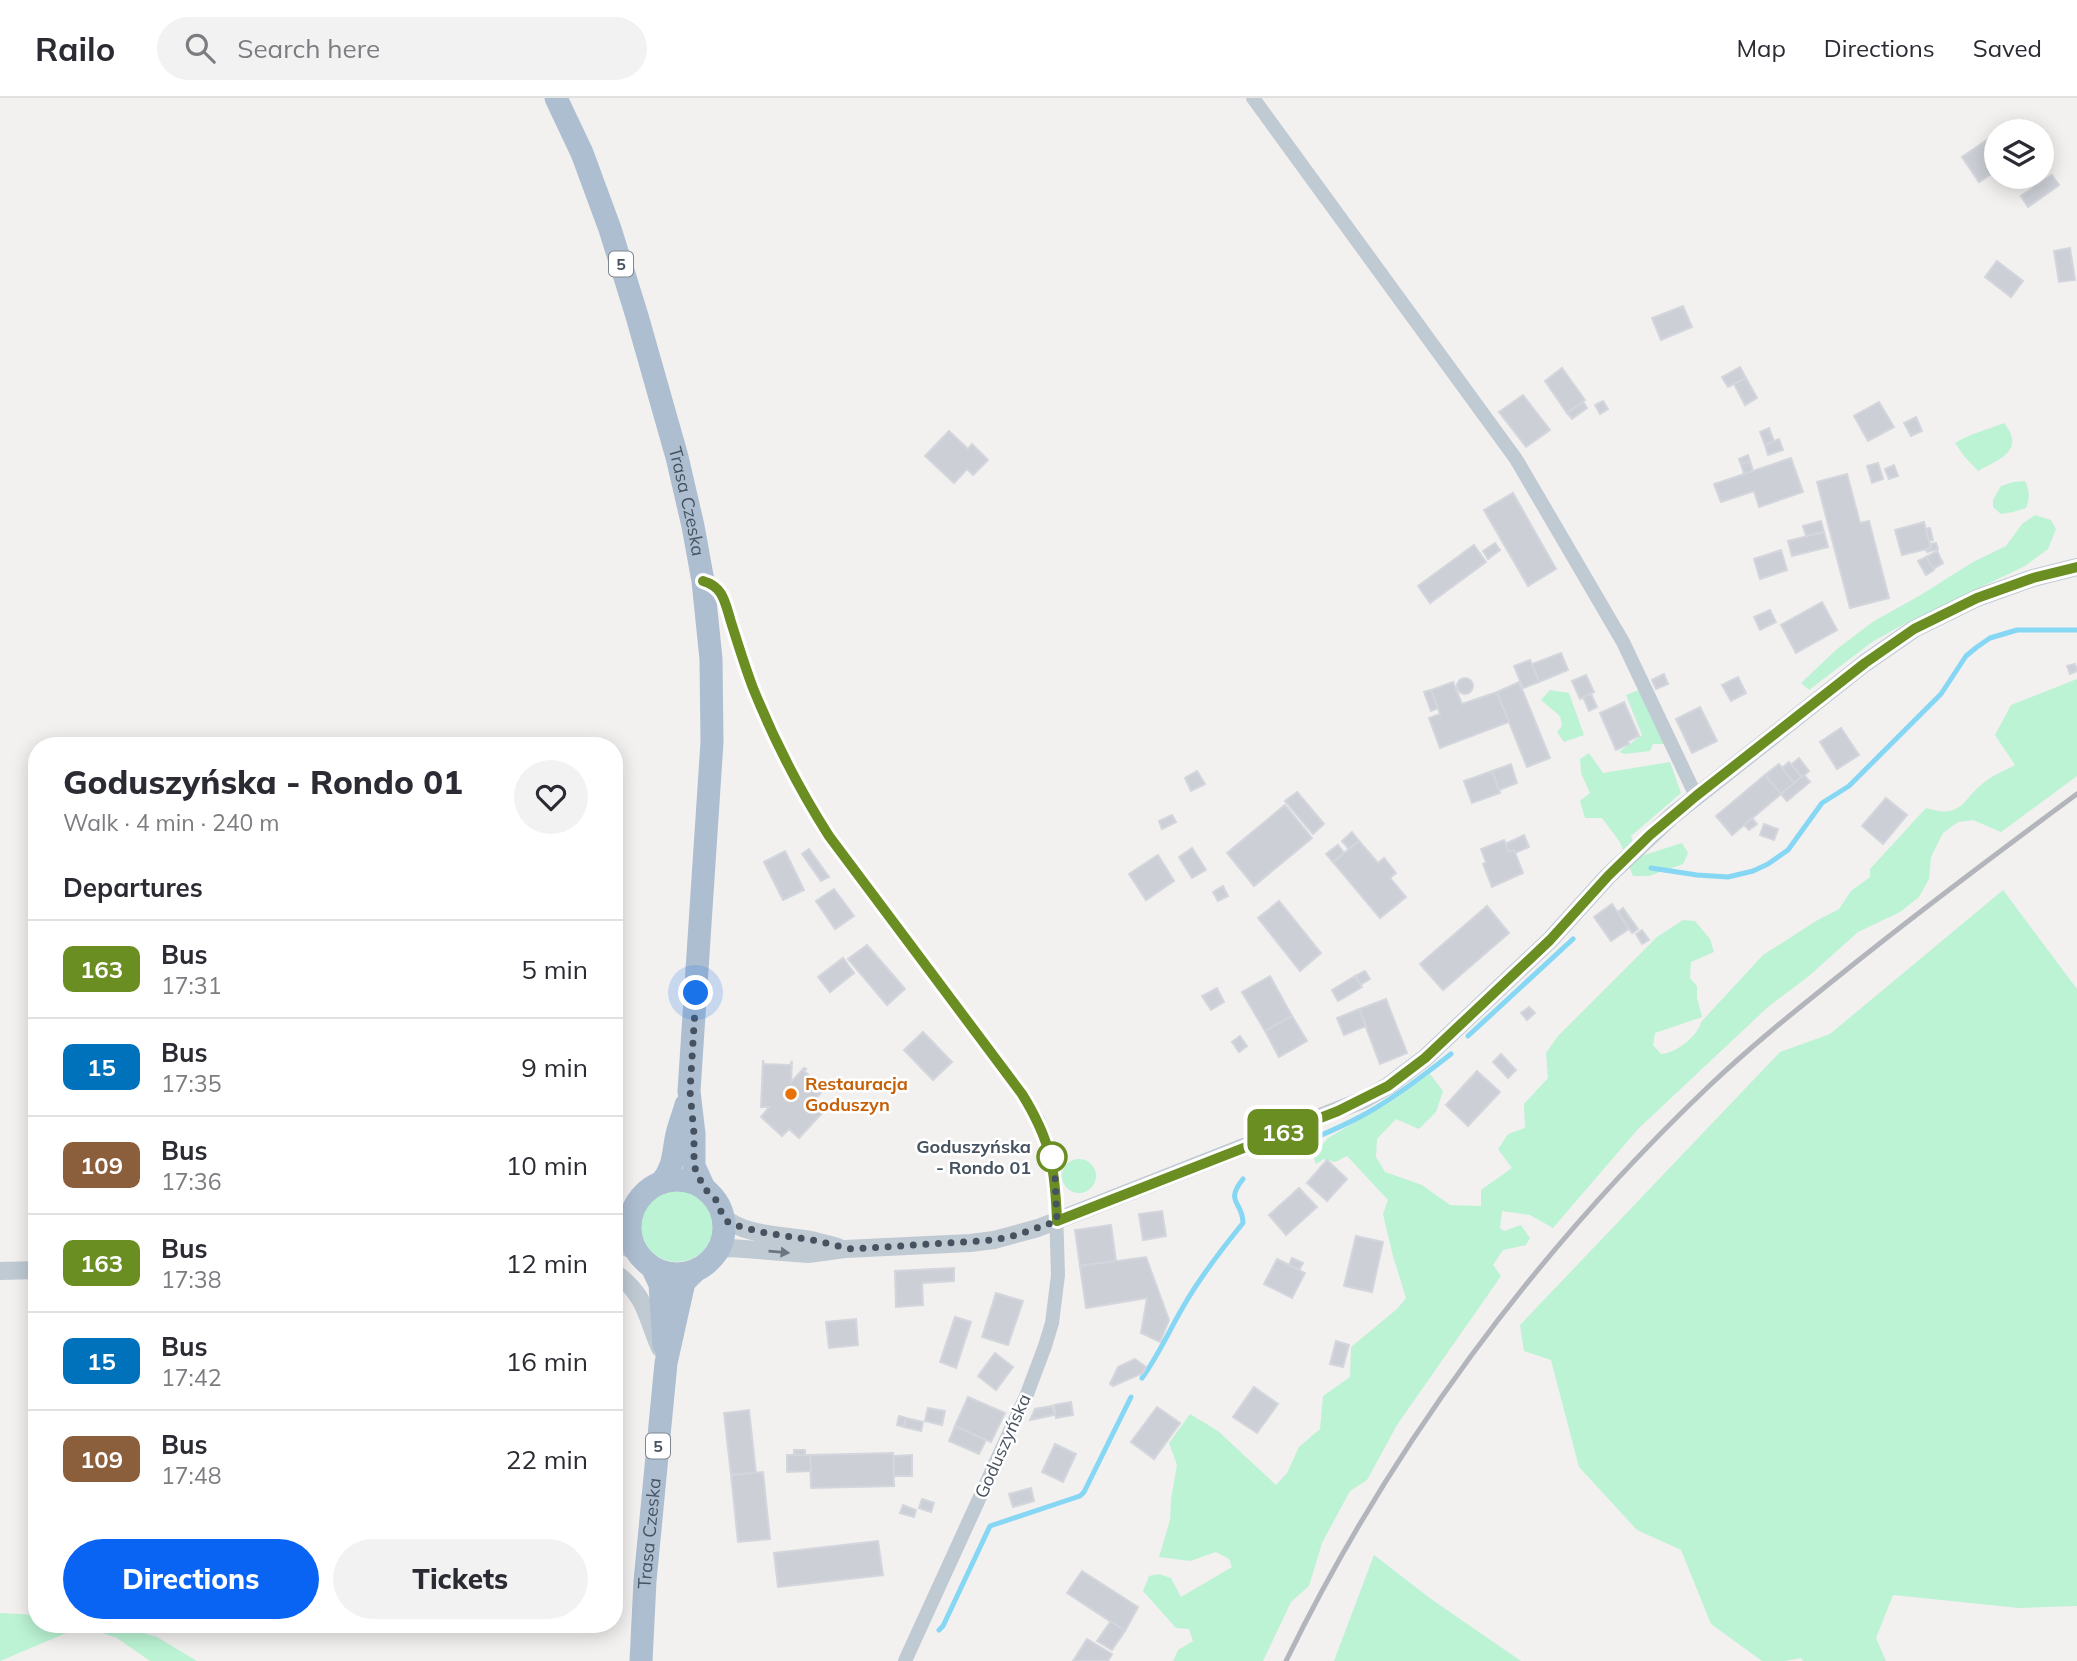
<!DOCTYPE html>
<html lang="en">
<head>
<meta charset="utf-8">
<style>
	:root { --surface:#fff; --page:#f2f2f3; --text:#2b2b33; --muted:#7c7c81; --line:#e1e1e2; --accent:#0964f4 }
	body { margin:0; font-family:Mulish,sans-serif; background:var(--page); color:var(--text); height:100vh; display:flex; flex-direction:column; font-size:26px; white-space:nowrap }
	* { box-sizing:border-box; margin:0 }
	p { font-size:23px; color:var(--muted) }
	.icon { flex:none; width:38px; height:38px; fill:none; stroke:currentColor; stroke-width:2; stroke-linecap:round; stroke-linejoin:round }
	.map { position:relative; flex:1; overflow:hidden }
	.sheet { position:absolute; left:28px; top:639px; width:595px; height:896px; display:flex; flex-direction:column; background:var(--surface); border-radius:28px; box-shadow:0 4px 18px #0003 }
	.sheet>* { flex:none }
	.badge { padding:0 14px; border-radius:10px; font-size:24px; line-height:46px }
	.controls { position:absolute; left:1984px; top:21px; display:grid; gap:14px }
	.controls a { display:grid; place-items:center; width:70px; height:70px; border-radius:50%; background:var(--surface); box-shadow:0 4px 18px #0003; font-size:35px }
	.you { position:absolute; width:35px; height:35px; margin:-18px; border:5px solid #fff; border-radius:50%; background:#1a73e8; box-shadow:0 0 0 10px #1a73e833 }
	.map>.badge { position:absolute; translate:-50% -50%; box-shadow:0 0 0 4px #fff }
	h2 { padding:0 35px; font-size:26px; line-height:63px }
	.round { display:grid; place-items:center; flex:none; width:74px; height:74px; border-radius:37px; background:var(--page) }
	.overview { display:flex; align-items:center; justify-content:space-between; height:119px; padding:0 35px }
	h1 { font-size:33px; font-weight:800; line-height:52px }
	.cta { display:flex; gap:14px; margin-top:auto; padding:14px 35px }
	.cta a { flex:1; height:80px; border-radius:42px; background:var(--accent); color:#fff; font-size:28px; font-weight:800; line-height:80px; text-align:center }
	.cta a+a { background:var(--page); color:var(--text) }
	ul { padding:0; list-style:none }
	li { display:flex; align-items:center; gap:21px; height:98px; padding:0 35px; border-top:2px solid var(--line) }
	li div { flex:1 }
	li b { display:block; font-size:26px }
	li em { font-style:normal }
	li .badge { min-width:77px; font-weight:700; text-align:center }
	header { display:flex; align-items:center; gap:42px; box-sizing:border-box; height:98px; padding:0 35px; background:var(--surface); border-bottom:2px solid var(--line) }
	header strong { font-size:33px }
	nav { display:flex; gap:38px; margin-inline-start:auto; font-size:24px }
	.search { width:490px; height:63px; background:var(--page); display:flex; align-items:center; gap:18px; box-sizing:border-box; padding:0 24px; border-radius:38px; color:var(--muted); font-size:26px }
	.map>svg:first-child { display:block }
	.green { fill:#bbf3d4 }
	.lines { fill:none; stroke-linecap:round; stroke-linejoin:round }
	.stream { stroke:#85d7f4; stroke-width:5 }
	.building { fill:#cccfd5; stroke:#d3d6dc; stroke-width:2 }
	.minor { stroke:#bfcad3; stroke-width:14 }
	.tertiary { stroke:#bfcad3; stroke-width:18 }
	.primary { stroke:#adbed1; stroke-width:23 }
	.rail { stroke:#b2b5bb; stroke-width:5 }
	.oneway { fill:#6a7682 }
	.line-casing { stroke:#fff; stroke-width:16 }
	.line { stroke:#6b8e23; stroke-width:10 }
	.walk { stroke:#46525f; stroke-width:7; stroke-dasharray:0 12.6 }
	.food-dot { fill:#e8710a; stroke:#fff; stroke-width:2.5 }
	.stop-dot { fill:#fff; stroke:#6b8e23; stroke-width:3.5 }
	.labels { text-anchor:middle; stroke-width:5; stroke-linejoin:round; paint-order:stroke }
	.shield { fill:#fff; stroke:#7e868f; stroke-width:2 }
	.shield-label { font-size:16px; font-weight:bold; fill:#46525f }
	.street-label { font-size:18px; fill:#46525f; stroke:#fff }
	.food-label { font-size:18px; font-weight:bold; fill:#c56008; stroke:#fff; text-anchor:start }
	.stop-label { font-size:18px; font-weight:bold; fill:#46525f; stroke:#fff; text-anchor:end }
</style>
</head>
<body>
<header>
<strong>Railo</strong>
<div class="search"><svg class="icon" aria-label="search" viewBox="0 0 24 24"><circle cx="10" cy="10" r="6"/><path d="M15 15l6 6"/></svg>Search here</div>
<nav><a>Map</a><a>Directions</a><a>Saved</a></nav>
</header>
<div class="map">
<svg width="2077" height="1563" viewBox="0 0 2077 1563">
	<rect width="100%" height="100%" fill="#f3f0f0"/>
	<!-- green -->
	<g class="green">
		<path d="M2004,325c22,27 -4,36 -26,48l-14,-15 -9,-13c17,-10 31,-13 49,-20z"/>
		<path d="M2025,383c5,11 5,16 1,27l-13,4 -12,2 -8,-7v-7l8,-14 12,-4z"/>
		<path d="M2035,417l16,5 5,9 -8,20 -23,17 -119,57 -34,19 -63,48 -8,-7 36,-34 37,-28 45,-25 54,-34 33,-16 16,-22z"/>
		<path d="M2077,581v97l-76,56 -28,-12 -15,2 -15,11 -12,24 -2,22 -10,18 -19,15 -42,20 -49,44 -40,30 -131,123 -85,99 -23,-13 -28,-4 -2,17 4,3 17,-6 9,13 -4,7 -23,5 -10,15 8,11 -104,149 -30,55 -17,11 -28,52 -13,43 -18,16 -28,59h-90l5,-11 15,-9 -4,-12 -13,-1 -33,-37 6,-15 10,-2 12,4 10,19 51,-30 -3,-8 -13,-7 -26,9 -31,-4 11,-37 1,-21 6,-34 -8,-22 21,-29 28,17 58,54 11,-12 12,-26 21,-18 3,-33 27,-19 1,-30 46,-38 9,-11 -13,-42 -10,-42 5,-14 -41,-44 -12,6 -11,-3 -8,5 -3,-9 15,-17 68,-40 34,-24 13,17 -7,21 -17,17 -23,-10 -19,20 -1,18 9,15 37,13 28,20 31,1v-16l31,-22 -14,-19 10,-15 17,-6 -1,-24 24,-26 -2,-25 12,-17 99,-99 26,-17 12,1 15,18 4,13 -23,10 -1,16 7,8v12l5,19 -47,16 -2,12 8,9c15,-1 37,-18 40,-32l62,-67 53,-34 23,-12 12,-18 19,-14v-8l56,-61c38,12 36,-10 60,-27 9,-7 20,-11 29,-16l-20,-30 16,-30z"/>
		<path d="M1550,592l19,3 15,42 -20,7 -7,-10 5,-6 -2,-10 -19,-16z"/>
		<path d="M1639,592l25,54h-11l-3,7 -25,3 -6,-2 23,-17 -16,-40z"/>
		<path d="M1589,655l14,20 67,-11 11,31 -50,43 7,21 44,-14 6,10 -5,11 -34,12h-16l-13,-34 -18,-24h-17l-5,-17 10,-8 -9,-20 -1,-14z"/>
		<path d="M2003,792l74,99v617l-58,2 -126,-13 -17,43 10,23h-83l-2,-3 -16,3h-23l-51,-37 -30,-74 -44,-20 -58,-63 -28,-107 -27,-9 -4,-26 260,-273 50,-18z"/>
		<circle cx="1079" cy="1078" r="17"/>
		<circle cx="677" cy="1128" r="36"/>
		<path d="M1374,1457l57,44 90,62h-187z"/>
		<path d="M0,1515l37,2v9h76l44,13 40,24h-47l-33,-23 -34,-12 -83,35z"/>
	</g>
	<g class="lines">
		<!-- stream -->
		<g class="stream">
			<path d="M1651,770l46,7 31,2 25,-6 15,-7 20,-14 34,-47 27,-17 92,-92 25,-38 11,-9 13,-9 27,-8h60"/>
			<path d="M1468,938l105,-97"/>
			<path d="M1273,1057c32,-13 64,-25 94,-42 30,-17 57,-38 84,-59"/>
			<path d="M1142,1280c16,-22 27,-47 41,-71 17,-30 38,-57 60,-84 0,-22 -19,-20 0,-44"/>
			<path d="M939,1532l4,-4 47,-100 90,-30 4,-4 47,-95"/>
		</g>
	</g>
	<!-- building -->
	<g class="building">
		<path d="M1991,39l6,7v26l-18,12 -17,-25z"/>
		<path d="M2052,77l7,10 -31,22 -7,-11z"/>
		<path d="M2070,150l5,32 -16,2 -5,-31z"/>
		<path d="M1997,163l26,20 -12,16 -26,-20z"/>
		<path d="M1683,208l9,21 -31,13 -9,-22z"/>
		<path d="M1740,269l6,11 -18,9 -6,-10z"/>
		<path d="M1562,270l23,32 -18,13 -22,-32z"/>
		<path d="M1746,280l11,20 -12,7 -11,-21z"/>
		<path d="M1523,297l27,35 -24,17 -27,-35z"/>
		<path d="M1603,303l5,8 -8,5 -5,-9z"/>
		<path d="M1583,304l4,6 -15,11 -5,-6z"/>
		<path d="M1879,304l15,25 -26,14 -14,-25z"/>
		<path d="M1916,319l6,14 -11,5 -7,-13z"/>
		<path d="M1769,330l5,13 -9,4 -5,-13z"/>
		<path d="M949,333l19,18 4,-5 16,16 -15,15 -6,-6 -13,14 -29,-27z"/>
		<path d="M1779,341l4,11 -15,5 -3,-10z"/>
		<path d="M1748,357l2,6 -9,3 -2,-5z"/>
		<path d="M1791,360l12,34 -44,15 -5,-16 -33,11 -7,-18z"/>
		<path d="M1750,363l3,10 -9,3 -3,-10z"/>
		<path d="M1878,365l5,16 -11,4 -5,-17z"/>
		<path d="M1894,367l4,11 -9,3 -4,-10z"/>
		<path d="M1847,376l13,49 9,-2 20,77 -39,10 -33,-126z"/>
		<path d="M1513,395l43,76 -28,17 -44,-76z"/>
		<path d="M1821,423l3,11 -18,4 -3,-10z"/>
		<path d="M1924,424l7,26 -29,7 -7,-25z"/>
		<path d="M1930,430l3,12 -4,1 -3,-12z"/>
		<path d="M1824,434l4,15 -36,9 -4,-15z"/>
		<path d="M1495,445l5,7 -12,9 -5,-8z"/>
		<path d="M1936,445l2,6 -11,3 -1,-3 5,-1 -1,-4z"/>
		<path d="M1474,447l12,17 -56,41 -12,-17z"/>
		<path d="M1781,452l6,20 -27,9 -6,-20z"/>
		<path d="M1937,453l6,12 -10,6 -7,-12z"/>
		<path d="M1926,459l8,13 -8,5 -8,-14z"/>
		<path d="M1822,504l15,28 -41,23 -15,-28z"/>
		<path d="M1770,512l6,12 -16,8 -6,-13z"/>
		<path d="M1561,555l7,17 -29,12 -7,-18z"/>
		<path d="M1530,562l9,22 -16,6 -9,-22z"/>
		<path d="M2075,566l2,7 -7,3 -3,-8z"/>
		<path d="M1664,576l4,10 -12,5 -4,-9z"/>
		<path d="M1586,577l8,17 -14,7 -8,-18z"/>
		<path d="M1738,579l8,16 -15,8 -9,-16z"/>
		<circle cx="1465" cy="588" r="8"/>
		<path d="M1453,584l9,22 35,-12 12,30 -69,26 -11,-30 11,-4 -9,-24z"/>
		<path d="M1519,584l31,76 -23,9 -30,-75z"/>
		<path d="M1431,592l7,18 -7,3 -7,-19z"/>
		<path d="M1591,596l6,13 -8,4 -6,-14z"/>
		<path d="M1624,604l15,34 -11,5 1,3 -13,6 -16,-37z"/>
		<path d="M1700,609l17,34 -25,12 -16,-34z"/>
		<path d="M1841,630l18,27 -22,14 -17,-27z"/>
		<path d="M1799,660l10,13 -7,6 -11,-12z"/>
		<path d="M1789,664l13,15 -8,6 -12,-15z"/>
		<path d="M1511,666l6,19 -18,7 -7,-19z"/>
		<path d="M1779,666l15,19 -13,11 -16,-19z"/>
		<path d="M1197,673l8,13 -14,7 -6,-13z"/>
		<path d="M1492,673l8,22 -28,10 -8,-22z"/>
		<path d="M1765,677l16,19 -49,41 -16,-19z"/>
		<path d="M1804,677l6,7 -23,19 -6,-7z"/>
		<path d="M1297,694l27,32 -11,10 -28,-33z"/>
		<path d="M1886,700l21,17 -24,29 -21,-18z"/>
		<path d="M1285,707l27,33 -58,48 -27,-33z"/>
		<path d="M1172,717l4,7 -14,7 -3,-8z"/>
		<path d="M1752,720l5,6 -8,6 -5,-5z"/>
		<path d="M1764,726l14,5 -4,11 -14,-5z"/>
		<path d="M1352,734l7,9 -10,8 -7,-8z"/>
		<path d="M1524,737l5,12 -14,6 -1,-3 -5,2 -4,-8z"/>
		<path d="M1504,742l5,12 5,-2 9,23 -31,14 -9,-23 3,-2 -5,-13z"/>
		<path d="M1359,743l19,22 6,-5 12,15 -6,5 16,19 -26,21 -47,-56z"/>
		<path d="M1338,747l6,8 -11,9 -7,-8z"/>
		<path d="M1192,750l14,22 -14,8 -13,-21z"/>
		<path d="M809,751l20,28 -8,4 -19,-27z"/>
		<path d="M785,753l19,39 -21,10 -19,-38z"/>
		<path d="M1158,757l16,26 -28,19 -17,-26z"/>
		<path d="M1223,788l5,10 -10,5 -5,-9z"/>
		<path d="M834,791l20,27 -19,13 -19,-28z"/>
		<path d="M1279,803l42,52 -21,18 -42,-53z"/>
		<path d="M1612,806l17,25 -18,12 -17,-24z"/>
		<path d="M1487,808l22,27 -66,57 -23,-26z"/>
		<path d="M1623,810l15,21 -6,4 -14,-21z"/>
		<path d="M1642,832l7,10 -7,4 -6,-10z"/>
		<path d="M867,847l38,44 -18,16 -39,-46z"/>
		<path d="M843,860l11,15 -24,19 -12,-15z"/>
		<path d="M1365,873l5,8 -10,6 -5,-9z"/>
		<path d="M1270,878l22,40 -27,15 -23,-39z"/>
		<path d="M1355,878l7,11 -24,14 -6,-11z"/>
		<path d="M1217,890l7,14 -13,8 -9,-14z"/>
		<path d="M1386,901l21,54 -27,11 -21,-55z"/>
		<path d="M1529,909l6,6 -8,7 -6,-7z"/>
		<path d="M1359,911l7,17 -22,9 -7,-17z"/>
		<path d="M1292,918l15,25 -28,16 -14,-26z"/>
		<path d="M923,934l29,30 -19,18 -29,-30z"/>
		<path d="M1240,938l7,10 -8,6 -7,-10z"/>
		<path d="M1501,956l15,16 -8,8 -15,-16z"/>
		<path d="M763,962l1,4 26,1 2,-4 -1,21 13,-14 2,1 -2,2 19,17 3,-1 -15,17 11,9 -23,25 -10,-9 -7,7 -21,-19 8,-10h-8z"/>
		<path d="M1477,973l23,21 -32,34 -22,-21z"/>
		<path d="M1327,1062l20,19 -20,22 -20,-18z"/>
		<path d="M1299,1090l18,19 -31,28 -17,-20z"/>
		<path d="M1162,1113l4,25 -23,4 -4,-26z"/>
		<path d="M1111,1127l5,36 -36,5 -5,-36z"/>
		<path d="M1356,1138l27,6 -11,50 -28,-6z"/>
		<path d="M1146,1159l23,63 -9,22 -19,-9 6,-35 -61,10 -6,-42z"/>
		<path d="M1292,1160l11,5 -4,7 -10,-5z"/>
		<path d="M1277,1161l28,14 -13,25 -28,-14z"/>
		<path d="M954,1170v13l-32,2 1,22 -27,2 -1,-36z"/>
		<path d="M996,1195l27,8 -15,44 -26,-8z"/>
		<path d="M955,1219l16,5 -15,46 -16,-6z"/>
		<path d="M856,1221l2,26 -29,3 -3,-26z"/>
		<path d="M1336,1243l13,4 -6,22 -13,-3z"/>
		<path d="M995,1255l18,14 -17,23 -18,-14z"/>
		<path d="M1135,1261l11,8 -3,6 -30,13 -3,-2 8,-17z"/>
		<path d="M1254,1289l24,17 -21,29 -24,-16z"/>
		<path d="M968,1299l37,16 -14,29 -36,-16z"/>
		<path d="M1071,1304l2,13 -17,3 -2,-13z"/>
		<path d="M1052,1308l2,9 -24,5 5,-11z"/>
		<path d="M1157,1309l23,16 -26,36 -23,-17z"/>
		<path d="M928,1310l17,3 -3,14 -17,-4z"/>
		<path d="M749,1312l7,63 -25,2 -7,-62z"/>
		<path d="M899,1318l7,2 -2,9 -7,-2z"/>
		<path d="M906,1320l17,4 -2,9 -17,-4z"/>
		<path d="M955,1328l31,14 -7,14 -30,-13z"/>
		<path d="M1055,1346l21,10 -13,28 -21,-10z"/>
		<rect x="794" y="1352" width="11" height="5"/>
		<path d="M893,1355l1,33 -83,2 -1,-33z"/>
		<path d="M787,1357h23l1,16 -24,1z"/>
		<path d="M912,1357v21h-18v-20z"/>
		<path d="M763,1374l7,67 -32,3 -7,-67z"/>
		<path d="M1031,1390l3,13 -21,6 -4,-13z"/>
		<path d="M922,1401l12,4 -3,9 -12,-4z"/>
		<path d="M903,1407l13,5 -2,7 -14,-4z"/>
		<path d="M878,1443l5,34 -105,12 -4,-34z"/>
		<path d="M1082,1473l56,36 -13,24 -58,-38z"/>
		<path d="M1111,1523l14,10 -13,19 -15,-9z"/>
		<path d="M1087,1541l25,15 -4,7h-35z"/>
	</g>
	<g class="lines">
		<!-- minor -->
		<g class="minor">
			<path d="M1253,0l263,361 107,183 73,154"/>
			<path d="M703,483c21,5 22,22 28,41 7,22 13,45 22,66 21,52 46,101 76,149l193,257 16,26 12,31 5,26 3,98 -6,48 -7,23 -18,48 -122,267"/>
		</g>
		<!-- tertiary -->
		<g class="tertiary">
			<path d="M723,1118c19,20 62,19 88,24 9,2 18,5 27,7"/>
			<path d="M614,1126l17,-6"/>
			<path d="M614,1148h10l13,6"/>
			<path d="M714,1157l9,-6 8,-1 77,6 37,-5 125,-6 24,-3 44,-12 325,-128 25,-14 37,-28 125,-118 58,-64 65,-61 192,-152 49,-34 63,-31 56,-20 44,-11"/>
			<path d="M0,1173l37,-1"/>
			<path d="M614,1174c33,24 31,42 46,76"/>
		</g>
		<!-- primary -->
		<g class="primary">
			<path id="s1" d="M556,0l26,55 28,76 27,87 40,141 16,69 10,55 8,78 1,83 -23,349 5,43v32l10,22"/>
			<circle cx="677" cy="1129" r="47"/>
			<path d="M661,1085c12,-14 12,-27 15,-44 2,-12 7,-23 10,-34"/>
			<path d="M652,1169l8,17 4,61"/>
			<path id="s2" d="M641,1563l4,-80 21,-218 18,-81 12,-12"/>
		</g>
		<!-- rail -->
		<path class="rail" d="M1286,1563c105,-215 249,-409 422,-574 42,-40 87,-76 132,-112 77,-62 157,-122 237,-181"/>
	</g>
	<!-- one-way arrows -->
	<defs><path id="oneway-solid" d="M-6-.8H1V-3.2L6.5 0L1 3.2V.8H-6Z" transform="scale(1.75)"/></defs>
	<use class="oneway" href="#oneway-solid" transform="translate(779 1154) rotate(5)"/>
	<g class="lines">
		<defs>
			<path id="line" d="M703,483c21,6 22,22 28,41 7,22 14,45 22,66 21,52 46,101 76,148l193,258c29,47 33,73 35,127l281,-110 50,-25 37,-28 125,-118 58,-64 42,-41 46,-39 169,-133 49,-34 63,-31 56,-20 44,-11"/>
		</defs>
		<!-- line casing -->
		<use href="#line" class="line-casing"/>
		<!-- line -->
		<use href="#line" class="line"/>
		<!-- walk -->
		<path class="walk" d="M696,895l-6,98 4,43v32l10,22 12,12 7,16 5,6 6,3 32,8 46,7 40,9 142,-9 23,-5 40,-14 -2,-44 -5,-26 2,6"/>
	</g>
	<!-- markers -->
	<circle class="food-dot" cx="791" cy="996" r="7"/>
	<circle class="stop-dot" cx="1052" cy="1059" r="14"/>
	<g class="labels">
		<!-- shield labels -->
		<g class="shield">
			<rect x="609" y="153.5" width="24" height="25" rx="5"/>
			<rect x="646" y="1335.5" width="24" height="25" rx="5"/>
		</g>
		<g class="shield-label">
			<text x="621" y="172">5</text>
			<text x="658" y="1354">5</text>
		</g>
		<!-- street labels -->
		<g class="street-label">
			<text dy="6" stroke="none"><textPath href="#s1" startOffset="425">Trasa Czeska</textPath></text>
			<text transform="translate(1003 1348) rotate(-66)" y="6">Goduszyńska</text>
			<text dy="6" stroke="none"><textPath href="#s2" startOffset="128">Trasa Czeska</textPath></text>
		</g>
		<!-- food labels -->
		<g class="food-label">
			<text x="805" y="992">Restauracja<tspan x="805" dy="21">Goduszyn</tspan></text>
		</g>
		<!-- stop labels -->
		<g class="stop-label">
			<text x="1031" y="1055">Goduszyńska<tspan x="1031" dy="21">- Rondo 01</tspan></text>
		</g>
	</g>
</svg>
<div class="controls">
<a><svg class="icon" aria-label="layers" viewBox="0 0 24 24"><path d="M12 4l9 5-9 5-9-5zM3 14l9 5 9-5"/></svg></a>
</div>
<div class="you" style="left:696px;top:895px"></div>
<b class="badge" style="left:1283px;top:1034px;background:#6b8e23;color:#fff">163</b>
<section class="sheet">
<div class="overview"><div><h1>Goduszyńska - Rondo 01</h1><p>Walk · 4 min · 240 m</p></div><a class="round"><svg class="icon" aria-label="heart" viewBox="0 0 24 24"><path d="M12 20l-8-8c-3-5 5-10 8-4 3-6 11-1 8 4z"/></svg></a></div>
<h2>Departures</h2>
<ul>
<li><span class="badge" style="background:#6b8e23;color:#fff">163</span><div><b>Bus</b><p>17:31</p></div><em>5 min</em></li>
<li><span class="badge" style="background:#0072bc;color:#fff">15</span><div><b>Bus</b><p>17:35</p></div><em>9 min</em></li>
<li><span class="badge" style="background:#8b5e3c;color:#fff">109</span><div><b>Bus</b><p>17:36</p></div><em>10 min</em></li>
<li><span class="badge" style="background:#6b8e23;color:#fff">163</span><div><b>Bus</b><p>17:38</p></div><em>12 min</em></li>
<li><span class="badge" style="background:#0072bc;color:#fff">15</span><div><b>Bus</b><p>17:42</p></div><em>16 min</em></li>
<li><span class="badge" style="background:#8b5e3c;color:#fff">109</span><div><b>Bus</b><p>17:48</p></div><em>22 min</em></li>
</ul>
<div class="cta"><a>Directions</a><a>Tickets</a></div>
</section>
</div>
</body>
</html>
